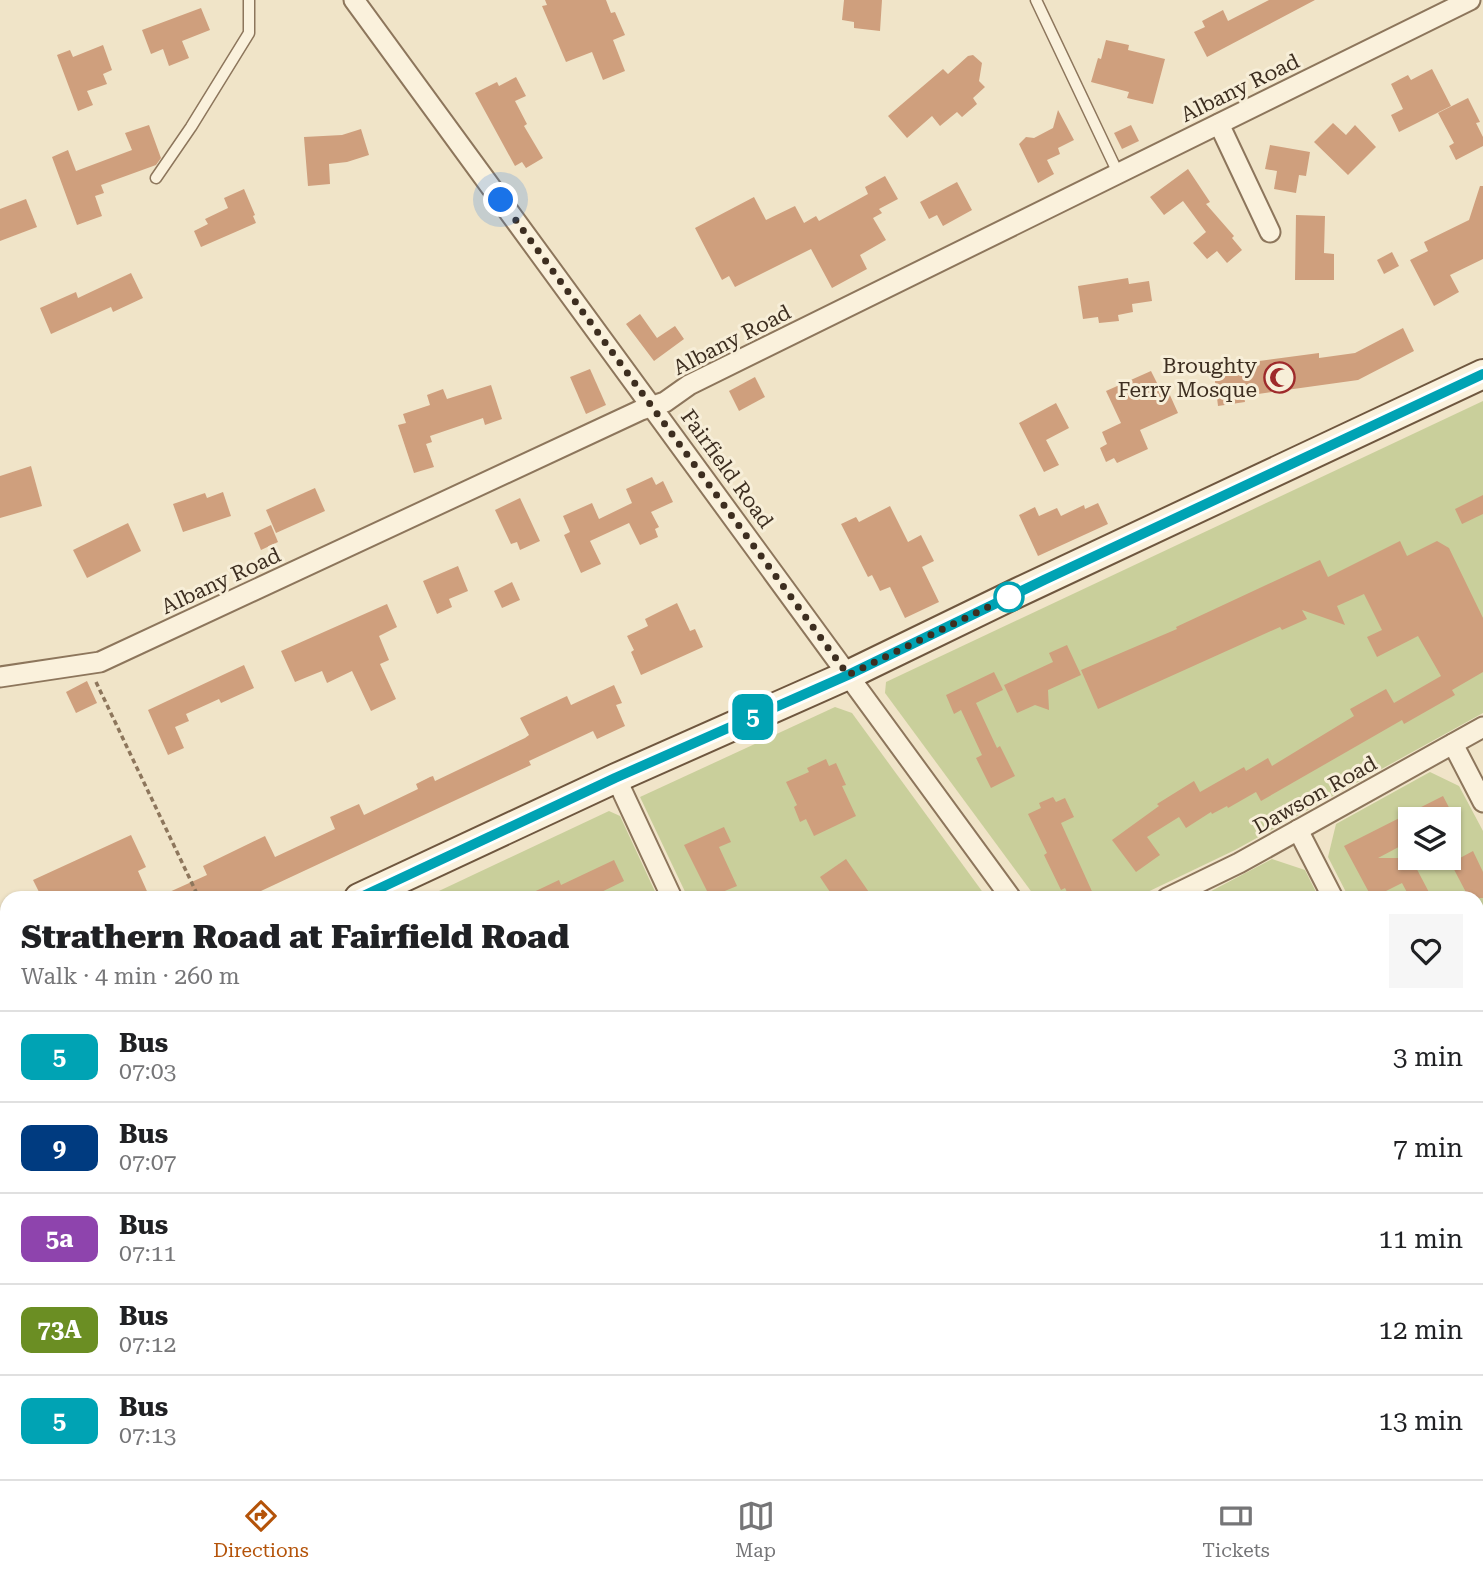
<!DOCTYPE html>
<html lang="en">
<head>
<meta charset="utf-8">
<style>
	:root { --surface:#fff; --page:#f6f6f6; --text:#202124; --muted:#757577; --line:#e0e0e0; --accent:#b45309 }
	body { margin:0; font-family:"Roboto Serif",serif; background:var(--page); color:var(--text); height:100vh; display:flex; flex-direction:column; font-size:26px; white-space:nowrap }
	* { box-sizing:border-box; margin:0 }
	p { font-size:23px; color:var(--muted) }
	.icon { flex:none; width:38px; height:38px; fill:none; stroke:currentColor; stroke-width:2; stroke-linecap:round; stroke-linejoin:round }
	.map { position:relative; flex:1; overflow:hidden }
	.side { position:absolute; left:0px; top:891px; width:1484px; height:590px; display:flex; flex-direction:column; background:var(--surface); border-radius:21px 21px 0 0; box-shadow:0 2px 5px #0004 }
	.side>* { flex:none }
	.badge { padding:0 14px; border-radius:10px; font-size:24px; line-height:46px }
	.controls { position:absolute; left:1398px; top:807px; display:grid; gap:14px }
	.controls a { display:grid; place-items:center; width:63px; height:63px; border-radius:0px; background:var(--surface); box-shadow:0 2px 5px #0004; font-size:35px }
	.you { position:absolute; width:35px; height:35px; margin:-18px; border:5px solid #fff; border-radius:50%; background:#1a73e8; box-shadow:0 0 0 10px #1a73e833 }
	.map>.badge { position:absolute; translate:-50% -50%; box-shadow:0 0 0 4px #fff }
	.round { display:grid; place-items:center; flex:none; width:74px; height:74px; border-radius:0px; background:var(--page) }
	.summary { display:flex; align-items:center; justify-content:space-between; height:119px; padding:0 21px }
	h1 { font-size:33px; font-weight:800; line-height:52px }
	ul { padding:0; list-style:none }
	li { display:flex; align-items:center; gap:21px; height:91px; padding:0 21px; border-top:2px solid var(--line) }
	li div { flex:1 }
	li b { display:block; font-size:26px }
	li em { font-style:normal }
	li .badge { min-width:77px; font-weight:700; text-align:center }
	.tabs { display:flex; justify-content:space-around; align-items:center; height:98px; border-top:2px solid var(--line); background:var(--surface); font-size:19px; color:var(--muted) }
	.tabs a { display:grid; justify-items:center; gap:4px }
	.tabs .selected { color:var(--accent) }
	.map>svg:first-child { display:block }
	.green { fill:#c9cf9b; fill-rule:evenodd }
	.building { fill:#cf9f7d }
	.lines { fill:none; stroke-linecap:round; stroke-linejoin:round }
	.lane-casing { stroke:#8d765c; stroke-width:13 }
	.street-casing { stroke:#8d765c; stroke-width:23 }
	.secondary-casing { stroke:#6f573f; stroke-width:32 }
	.path { stroke:#8d765c; stroke-width:3.5; stroke-dasharray:5 3.5; stroke-linecap:butt }
	.lane { stroke:#faf1dc; stroke-width:10 }
	.street { stroke:#faf1dc; stroke-width:19 }
	.secondary { stroke:#faf1dc; stroke-width:28 }
	.line-casing { stroke:#fff; stroke-width:16 }
	.line { stroke:#00a3b4; stroke-width:10 }
	.walk { stroke:#3d2e20; stroke-width:7; stroke-dasharray:0 12.6 }
	.stop-dot { fill:#fff; stroke:#00a3b4; stroke-width:3.5 }
	.labels { text-anchor:middle; stroke-width:6; stroke-linejoin:round; paint-order:stroke }
	.street-label { font-size:21px; fill:#3d2e20; stroke:#f7eed8 }
	.poi-label { font-size:21px; fill:#3d2e20; stroke:#f7eed8; text-anchor:end }
</style>
</head>
<body>
<div class="map">
<svg width="1483" height="1479" viewBox="0 0 1483 1479">
	<rect width="100%" height="100%" fill="#f0e4c8"/>
	<!-- green -->
	<g class="green">
		<path d="M1483,401v312l-248,137 -100,48h-99l-151,-205 1,-11z"/>
		<path d="M835,707l17,6 135,185h-299l-48,-101z"/>
		<path d="M1430,772l29,14 24,45v289l-6,-7v-215h-128l-21,-41 8,-33zM1410,819h39v39h-39z"/>
		<path d="M609,811l11,5 38,82h-234z"/>
		<path d="M1272,859l33,11 14,28h-121z"/>
		<path d="M7,1083v391h1400l4,5h-1411v-393z"/>
		<path d="M1477,1151l6,6v164l-6,3z"/>
		<path d="M1483,1351v128h-24l-4,-5h22v-122z"/>
	</g>
	<!-- building -->
	<g class="building">
		<path d="M545,0h61l5,13 4,-1 10,23 -12,5 12,31 -22,9 -11,-28 -26,10 -24,-56 5,-1z"/>
		<path d="M844,0h38l-2,31 -26,-3v-6l-12,-2z"/>
		<path d="M1269,0h46l-108,57 -13,-25 11,-5 -3,-6 21,-11 5,11z"/>
		<path d="M201,8l9,22 -28,11 7,17 -20,8 -6,-17 -12,5 -9,-24z"/>
		<path d="M1106,40l23,5 -1,5 37,9 -12,45 -26,-6 2,-6 -38,-10 7,-24 3,1z"/>
		<path d="M103,45l9,25 -9,4 4,10 -20,7 6,14 -15,6 -21,-56 13,-5 3,7z"/>
		<path d="M973,55l9,8 -3,18 6,6 -12,11 4,6 -15,13 -5,-5 -17,14 -8,-10 -25,22 -19,-22 55,-47 5,5 20,-18z"/>
		<path d="M1432,69l19,37 -52,26 -8,-17 12,-6 -12,-25 17,-9 3,5z"/>
		<path d="M516,77l10,19 -11,5 12,23 -3,2 19,32 -17,10 -4,-6 -7,4 -40,-73 22,-11 2,4z"/>
		<path d="M1468,98l12,24 -4,1 7,14v9l-27,14 -7,-14 5,-3 -16,-30z"/>
		<path d="M1058,110l16,30 -16,8 2,6 -13,6 7,14 -16,9 -19,-39 7,-7 8,1 19,-10z"/>
		<path d="M1333,123l13,12 9,-10 21,22 -28,28 -34,-33z"/>
		<path d="M149,125l12,33 -5,7 -55,20 3,8 -9,3 7,20 -25,9 -25,-68 16,-7 8,21 56,-21 -7,-17z"/>
		<path d="M1131,125l8,16 -17,8 -8,-16z"/>
		<path d="M361,129l8,26 -22,7 -18,2 1,20 -22,2 -4,-49 38,-2z"/>
		<path d="M1270,145l40,7 -4,24 -7,-1 -3,18 -22,-4 3,-18 -12,-2z"/>
		<path d="M1188,169l22,33 -4,2 28,32 -2,2 10,12 -15,13 -10,-12 -10,8 -14,-16 13,-11 -23,-31 -19,14 -14,-18z"/>
		<path d="M885,176l13,23 -19,10 3,4 -9,5 13,22 -26,15 7,14 -35,19 -21,-39 -76,38 -6,-11 -7,4 -27,-52 59,-31 12,23 29,-14 9,17 12,-7 3,5 49,-27 -3,-7z"/>
		<path d="M957,182l15,28 -29,16 -6,-11 -8,4 -9,-17z"/>
		<path d="M1480,186h3v73l-33,16 9,17 -25,14 -24,-46 18,-9 -4,-9 45,-22z"/>
		<path d="M244,189l11,26 -2,1 3,7 -55,24 -7,-16 14,-7 -3,-5 23,-11 -4,-10z"/>
		<path d="M26,199l11,28 -37,14v-32z"/>
		<path d="M1296,215l29,1 -1,37 10,1v26h-39z"/>
		<path d="M1392,252l7,14 -15,8 -7,-14z"/>
		<path d="M131,273l12,25 -30,14 -2,-5 -60,27 -11,-26 36,-16 2,6z"/>
		<path d="M1128,278l1,6 20,-3 3,20 -20,3 1,8 -15,3 1,6 -20,2 -1,-6 -15,2 -5,-33z"/>
		<path d="M640,314l17,24 18,-12 9,13 -30,22 -28,-37z"/>
		<path d="M1403,328l11,23 -56,29 -114,16 1,6 -27,4 -4,-33 39,-5 -1,-6 67,-9v5l36,-5z"/>
		<path d="M590,369l16,36 -20,9 -16,-37z"/>
		<path d="M1151,371l12,24 6,-2 9,20 -38,17 8,19 -31,14 -3,-5 -8,4 -6,-14 7,-4 -5,-12 19,-9 -15,-32z"/>
		<path d="M755,377l10,20 -26,14 -10,-20z"/>
		<path d="M491,385l11,34 -17,6 -2,-7 -53,18 2,6 -6,2 8,23 -20,6 -16,-48 8,-2 -3,-9 27,-9 -3,-10 16,-6 4,10z"/>
		<path d="M1056,403l13,25 -23,12 13,25 -15,7 -25,-49z"/>
		<path d="M31,466l11,40 -42,12v-42z"/>
		<path d="M652,477l4,8 7,-4 10,21 -22,10 8,15 -4,2 3,8 -18,8 -11,-22 -39,18 11,23 -20,9 -17,-38 6,-3 -7,-16 29,-13 7,16 33,-16 -6,-14z"/>
		<path d="M315,488l10,23 -49,22 -10,-23z"/>
		<path d="M223,492l8,24 -48,16 -10,-28 32,-11 2,5z"/>
		<path d="M1483,495v19l-21,10 -7,-15z"/>
		<path d="M520,498l20,43 -20,9 -3,-8 -6,2 -16,-34z"/>
		<path d="M1098,503l10,21 -70,32 -19,-41 16,-8 4,9 18,-8 4,8 23,-11 1,4z"/>
		<path d="M890,506l18,36 13,-7 13,26 -12,6 17,35 -34,16 -15,-31 -10,4 -8,-16 -4,2 -27,-53 15,-7 3,5z"/>
		<path d="M128,523l13,28 -54,27 -14,-28z"/>
		<path d="M271,525l7,17 -17,8 -7,-17z"/>
		<path d="M1400,541l7,15 30,-15 12,7 34,70v54l-31,18 3,5 -51,29 -2,-4 -141,81 -5,-9 -28,16 -1,-2 -15,8 -1,-2 -25,16 -7,-11 -32,20 13,18 -24,17 -24,-32 47,-34 -2,-2 37,-23 6,11 44,-25 2,4 22,-13 4,8 82,-50 -4,-7 36,-20 8,14 47,-27 -23,-40 -41,21 -10,-20 15,-7 -18,-36 -27,12 8,19 -43,-15 5,9 -25,11 -2,-3 -182,82 -17,-39 96,-41 -1,-2 144,-67 8,17z"/>
		<path d="M458,566l10,25 -19,8 3,8 -15,7 -14,-33z"/>
		<path d="M512,582l8,18 -18,8 -8,-17z"/>
		<path d="M677,603l13,28 5,-2 8,18 -62,28 -10,-23 3,-2 -7,-14 21,-10 -3,-7z"/>
		<path d="M387,604l10,23 -18,9 10,24 -9,4 16,35 -25,12 -19,-40 -25,12 -5,-12 -27,11 -14,-31z"/>
		<path d="M1067,645l14,30 -33,15 1,20 -14,-5 -18,8 -13,-28 49,-23 -4,-9z"/>
		<path d="M244,665l10,23 -33,15 -2,-4 -33,15 3,7 -14,6 9,21 -16,7 -20,-45z"/>
		<path d="M994,672l9,18 -27,13 21,45 3,-2 15,30 -24,12 -15,-30 6,-3 -21,-45 -7,4 -8,-19z"/>
		<path d="M87,681l10,22 -21,10 -10,-21z"/>
		<path d="M614,685l8,18 -6,2 9,21 -28,13 -4,-8 -64,30 2,4 -285,133h-90l51,-23 -4,-9 62,-30 10,21 60,-28 -5,-12 29,-13 5,11 54,-26 -2,-5 14,-7 3,-1 2,5 90,-43 4,-3 -9,-17 47,-22 4,9z"/>
		<path d="M826,759l3,7 7,-3 10,22 -4,1 14,30 -42,20 -8,-17 -6,3 -6,-15 3,-2 -11,-23 23,-10 -2,-4z"/>
		<path d="M1443,796l12,23h-45v22l-32,17h33l21,40h-22l-8,-15 -30,15 -28,-52z"/>
		<path d="M1053,797l3,5 9,-4 9,19 -13,6 34,75h-25l-5,-10 -4,2 -17,-35 3,-2 -19,-39 13,-6 -2,-5z"/>
		<path d="M724,827l7,15 -12,5 18,39 -27,11 -26,-52z"/>
		<path d="M131,835l15,32 -8,4 12,27h-108l-9,-18z"/>
		<path d="M1473,851l10,21v26h-14l-21,-40h12z"/>
		<path d="M846,859l27,39h-39l-14,-21z"/>
		<path d="M614,860l10,21 -35,17h-68l38,-18 2,5z"/>
	</g>
	<g class="lines">
		<defs>
			<g id="lane">
				<path d="M1036,0l82,173"/>
				<path d="M156,178l35,-51 58,-94v-33"/>
			</g>
			<g id="street">
				<path d="M354,0l657,898"/>
				<path d="M1219,124l51,108"/>
				<path d="M0,677l100,-15 541,-252 24,-8 24,-17 781,-385"/>
				<path d="M1453,744l30,58"/>
				<path d="M616,778l56,120"/>
				<path d="M1298,830l35,68"/>
				<path d="M1167,898l72,-35 244,-136"/>
				<path d="M1477,1132l6,6"/>
				<path d="M1477,1339l6,-3"/>
				<path d="M1435,1474l4,5"/>
			</g>
			<g id="secondary">
				<path d="M359,898l257,-120 232,-103 171,-83 464,-218"/>
				<path d="M0,1065l7,-3"/>
			</g>
		</defs>
		<!-- lane casing -->
		<use href="#lane" class="lane-casing"/>
		<!-- street casing -->
		<use href="#street" class="street-casing"/>
		<!-- secondary casing -->
		<use href="#secondary" class="secondary-casing"/>
		<!-- path -->
		<g class="path">
			<path d="M96,682l103,216"/>
			<path d="M0,1291l7,-2"/>
			<path d="M1382,1474l4,5"/>
			<path d="M212,1479l4,-5"/>
			<path d="M240,1479l20,-5"/>
			<path d="M546,1479l9,-5"/>
		</g>
		<!-- lane -->
		<use href="#lane" class="lane"/>
		<!-- street -->
		<use href="#street" class="street"/>
		<!-- secondary -->
		<use href="#secondary" class="secondary"/>
	</g>
	<g class="lines">
		<defs>
			<path id="line" d="M359,898l256,-120 233,-103 196,-95 439,-206"/>
		</defs>
		<!-- line casing -->
		<use href="#line" class="line-casing"/>
		<!-- line -->
		<use href="#line" class="line"/>
		<!-- walk -->
		<path class="walk" d="M501,200l347,475 171,-83 -10,5"/>
	</g>
	<!-- icons -->
	<defs>
		<symbol id="mosque-ring" viewBox="-11 -11 22 22"><circle r="9.5" fill="#f7eed8" stroke="#9e2a2b" stroke-width="1.5"/><path d="M3.5-4.9A6 6 0 1 0 3.5 4.9A5 5 0 1 1 3.5-4.9Z" fill="#9e2a2b"/></symbol>
	</defs>
	<g fill-rule="evenodd">
		<use href="#mosque-ring" x="1262" y="360" width="35" height="35"/>
	</g>
	<!-- markers -->
	<circle class="stop-dot" cx="1009" cy="597" r="14"/>
	<g class="labels">
		<!-- street labels -->
		<g class="street-label">
			<text transform="translate(1240 88) rotate(-26)" y="7">Albany Road</text>
			<text transform="translate(732 340) rotate(-27)" y="7">Albany Road</text>
			<text transform="translate(727 469) rotate(54)" y="7">Fairfield Road</text>
			<text transform="translate(221 581) rotate(-25)" y="7">Albany Road</text>
			<text transform="translate(1315 795) rotate(-29)" y="7">Dawson Road</text>
		</g>
		<!-- poi labels -->
		<g class="poi-label">
			<text x="1257" y="373">Broughty<tspan x="1257" dy="24">Ferry Mosque</tspan></text>
		</g>
	</g>
</svg>
<div class="controls">
<a><svg class="icon" aria-label="layers" viewBox="0 0 24 24"><path d="M12 4l9 5-9 5-9-5zM3 14l9 5 9-5"/></svg></a>
</div>
<div class="you" style="left:501px;top:200px"></div>
<b class="badge" style="left:753px;top:717px;background:#00a3b4;color:#fff">5</b>
<section class="side">
<div class="summary"><div><h1>Strathern Road at Fairfield Road</h1><p>Walk · 4 min · 260 m</p></div><a class="round"><svg class="icon" aria-label="heart" viewBox="0 0 24 24"><path d="M12 20l-8-8c-3-5 5-10 8-4 3-6 11-1 8 4z"/></svg></a></div>
<ul>
<li><span class="badge" style="background:#00a3b4;color:#fff">5</span><div><b>Bus</b><p>07:03</p></div><em>3 min</em></li>
<li><span class="badge" style="background:#003b80;color:#fff">9</span><div><b>Bus</b><p>07:07</p></div><em>7 min</em></li>
<li><span class="badge" style="background:#8e44ad;color:#fff">5a</span><div><b>Bus</b><p>07:11</p></div><em>11 min</em></li>
<li><span class="badge" style="background:#6b8e23;color:#fff">73A</span><div><b>Bus</b><p>07:12</p></div><em>12 min</em></li>
<li><span class="badge" style="background:#00a3b4;color:#fff">5</span><div><b>Bus</b><p>07:13</p></div><em>13 min</em></li>
</ul>
</section>
</div>
<nav class="tabs">
<a class="selected"><svg class="icon" aria-label="directions" viewBox="0 0 24 24"><path d="M12 3l9 9-9 9-9-9zM9 14v-3h6M13 9l2 2-2 2"/></svg>Directions</a>
<a><svg class="icon" aria-label="map" viewBox="0 0 24 24"><path d="M3 6l6-2 6 2 6-2v14l-6 2-6-2-6 2zM9 4v14M15 6v14"/></svg>Map</a>
<a><svg class="icon" aria-label="tickets" viewBox="0 0 24 24"><path d="M3 7h18v10H3zM15 7v10"/></svg>Tickets</a>
</nav>
</body>
</html>
